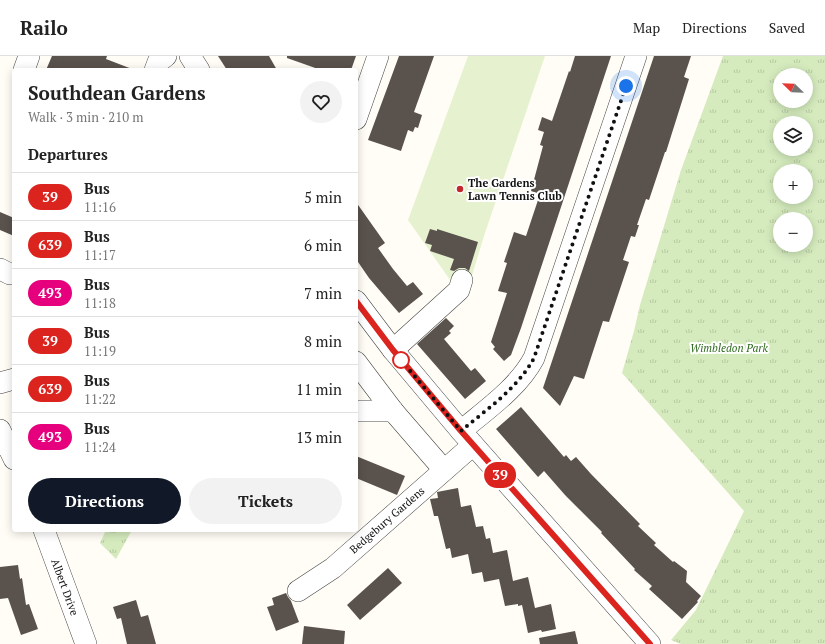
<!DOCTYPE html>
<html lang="en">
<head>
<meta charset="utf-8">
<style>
	:root { --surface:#fff; --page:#f2f2f2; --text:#222; --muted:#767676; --line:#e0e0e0; --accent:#111827 }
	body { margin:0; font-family:"PT Serif",serif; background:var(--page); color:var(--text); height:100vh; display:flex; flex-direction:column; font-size:15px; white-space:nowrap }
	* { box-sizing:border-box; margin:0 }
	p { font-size:13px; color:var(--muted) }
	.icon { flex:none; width:22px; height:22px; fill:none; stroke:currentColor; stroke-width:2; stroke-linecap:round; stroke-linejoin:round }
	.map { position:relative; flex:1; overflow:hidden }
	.details { position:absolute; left:12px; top:12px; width:346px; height:464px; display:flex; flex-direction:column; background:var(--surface); border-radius:4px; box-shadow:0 2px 10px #0003 }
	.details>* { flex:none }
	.badge { padding:0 8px; border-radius:13px; font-size:14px; line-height:26px }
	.needle { width:26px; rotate:293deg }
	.controls { position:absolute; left:773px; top:12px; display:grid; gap:8px }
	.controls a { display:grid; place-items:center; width:40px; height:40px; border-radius:50%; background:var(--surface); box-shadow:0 2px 10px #0003; font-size:20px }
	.you { position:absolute; width:20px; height:20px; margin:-10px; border:3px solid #fff; border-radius:50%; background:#1a73e8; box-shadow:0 0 0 6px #1a73e833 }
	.map>.badge { position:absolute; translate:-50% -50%; box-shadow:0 0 0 2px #fff }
	h2 { padding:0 16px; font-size:15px; line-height:36px }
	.round { display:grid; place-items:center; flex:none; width:42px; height:42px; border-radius:21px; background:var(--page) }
	.overview { display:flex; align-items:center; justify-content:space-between; height:68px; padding:0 16px }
	h1 { font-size:19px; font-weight:800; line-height:30px }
	.primary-button { display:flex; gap:8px; margin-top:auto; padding:8px 16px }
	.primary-button a { flex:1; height:46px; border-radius:24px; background:var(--accent); color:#fff; font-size:16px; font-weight:800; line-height:46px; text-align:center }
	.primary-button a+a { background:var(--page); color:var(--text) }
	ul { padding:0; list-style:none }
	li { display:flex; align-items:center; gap:12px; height:48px; padding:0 16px; border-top:1px solid var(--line) }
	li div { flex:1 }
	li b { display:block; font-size:15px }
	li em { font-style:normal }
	li .badge { min-width:44px; font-weight:700; text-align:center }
	header { display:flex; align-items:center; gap:24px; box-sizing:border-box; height:56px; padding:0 20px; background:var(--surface); border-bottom:1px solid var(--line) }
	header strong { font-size:19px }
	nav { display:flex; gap:22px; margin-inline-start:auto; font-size:14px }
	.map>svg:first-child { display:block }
	.park { fill:url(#park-tufts); fill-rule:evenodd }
	.pitch { fill:#e6f2cf }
	.building { fill:#5a524d }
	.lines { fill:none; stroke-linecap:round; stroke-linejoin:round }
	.minor-casing { stroke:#444; stroke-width:22 }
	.minor { stroke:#fff; stroke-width:21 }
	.line-casing { stroke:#fff; stroke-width:9 }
	.line { stroke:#dc241f; stroke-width:6 }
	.walk { stroke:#111; stroke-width:4; stroke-dasharray:0 7.2 }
	.poi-dot { fill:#c4262e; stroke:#fff; stroke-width:1.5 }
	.stop-dot { fill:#fff; stroke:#dc241f; stroke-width:2 }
	.labels { text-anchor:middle; stroke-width:4; stroke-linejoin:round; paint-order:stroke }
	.poi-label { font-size:11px; font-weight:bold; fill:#111; stroke:#fff; text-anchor:start }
	.park-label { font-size:11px; font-style:italic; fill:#2f6b1f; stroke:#fff }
	.street-label { font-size:11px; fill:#111; stroke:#fff }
</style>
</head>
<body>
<header>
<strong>Railo</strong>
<nav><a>Map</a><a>Directions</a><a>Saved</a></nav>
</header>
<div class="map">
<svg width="825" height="588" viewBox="0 0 825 588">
	<defs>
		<pattern id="park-tufts" width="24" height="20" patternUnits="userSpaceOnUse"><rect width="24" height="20" fill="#d5ebbd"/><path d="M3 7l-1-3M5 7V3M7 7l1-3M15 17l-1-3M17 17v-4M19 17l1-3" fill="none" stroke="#b6c8a1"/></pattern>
	</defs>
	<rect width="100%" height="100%" fill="#fffdf5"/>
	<!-- park -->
	<g class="park">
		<path d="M723,0h102v588h-144l-10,-4 25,-30 48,-99 -122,-138 12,-42 6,-26 41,-135zM780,19h26v26h-26zM780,67h26v26h-26zM780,115h26v26h-26zM780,163h26v26h-26z"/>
		<path d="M106,474h26l-16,29 -16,-16z"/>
	</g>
	<!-- pitch -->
	<path class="pitch" d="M468,0h77l-60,177 -19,62 -11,-8 -47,-67z"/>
	<!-- building -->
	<g class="building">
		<path d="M52,0h55l-1,3 26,10 -86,1z"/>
		<path d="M218,0h51l8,14h-50z"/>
		<path d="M287,0h69l-5,14h-30l-34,-12z"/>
		<path d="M399,0h35l-20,56 8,3 -4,13 -3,-1 -2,5 -5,-2 -7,21 -33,-11z"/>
		<path d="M575,0h36l-90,272 -10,27 -7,6 -11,-12 2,-2 -4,-5 16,-49 -9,-2 9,-28 -3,-1 10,-30 12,4 14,-42 -9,-3 12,-45 -3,-1 4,-13 -6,-2 4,-13 10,4 17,-50 1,1z"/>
		<path d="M654,0h37l-7,21 5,2 -23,73h-1l-16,48 -3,-1 -9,26h2l-4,12 -4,-1 -8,24 6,2 -20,60 -6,-1 -19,58 -10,-3 -14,30 -17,-18z"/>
		<path d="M356,146l29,41 -7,5 15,21 14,17 6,-4 10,12 -24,19 -30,-35 -13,-19z"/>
		<path d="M0,156l14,6v18l-14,-6z"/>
		<path d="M430,173l7,2v-2l41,13 -9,29 -4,-3h-6l-5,3 -4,-1 4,-11 -24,-8 2,-6 -7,-2z"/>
		<path d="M446,262l8,8 -5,5 2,2 -7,6 27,32 4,-3 11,13 -21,18 -48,-55z"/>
		<path d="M521,351l43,50 2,-2 5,6 5,-4 15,17 49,50 -2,2 18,17 -2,2 19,17 1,-1 13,10 -1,11 15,14 -4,5 1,1 -16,17 -33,-30 3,-3 -18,-16 1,-1 -34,-36 1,-1 -37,-37 -21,-24 -6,6 -42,-48z"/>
		<path d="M356,400l49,20 -8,19 -41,-17z"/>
		<path d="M458,432l3,19 10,-2 5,22 7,-1 3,13 4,-1 3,15 14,-3 6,31 15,-4 7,31 16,-4 5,25 -14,3 -1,-2 -13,3 -6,-28 -4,1v-2l-13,2 -6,-27 -15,3 -2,-10 -10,2 -4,-20 -16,4 -2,-10 -4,1 -8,-33h-4l-4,-17 8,-1 -1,-6z"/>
		<path d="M18,509l2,14 2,-1 4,27 3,-1 9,25 -17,6 -13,-37 -8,1v-32z"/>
		<path d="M388,512l14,15 -42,37 -13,-15z"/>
		<path d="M286,537l2,4 3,4 8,21 -23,9 -9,-24 7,-2 -2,-7z"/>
		<path d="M136,544l5,17 7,-2 8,29h-29l-6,-26 -4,1 -4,-12z"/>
		<path d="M304,570l41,5 -1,13h-42z"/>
		<path d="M575,575l3,13h-38l-1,-6z"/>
	</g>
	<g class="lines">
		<defs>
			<g id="minor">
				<path d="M190,0l9,14"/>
				<path d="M24,14l5,-14"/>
				<path d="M155,14l3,-8 8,-6"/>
				<path d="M356,63l22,-63"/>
				<path d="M0,213l10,5"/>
				<path d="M356,245l37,49 68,81 189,213"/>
				<path d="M393,294l66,-60 3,-10"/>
				<path d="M356,306l37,49 51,59"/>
				<path d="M0,327l14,-4"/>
				<path d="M356,355h37"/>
				<path d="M0,374l14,29"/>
				<path d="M461,375c26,-22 57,-43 73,-73l102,-302"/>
				<path d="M44,474l42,114"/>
				<path d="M298,535l35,-23 140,-123"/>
			</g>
		</defs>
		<!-- minor casing -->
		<use href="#minor" class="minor-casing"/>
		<!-- minor -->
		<use href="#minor" class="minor"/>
	</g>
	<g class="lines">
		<defs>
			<path id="line" d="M356,245l37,49 68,81 189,213"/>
		</defs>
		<!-- line casing -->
		<use href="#line" class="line-casing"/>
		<!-- line -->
		<use href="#line" class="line"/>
		<!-- walk -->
		<path class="walk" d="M401,304l60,71c26,-22 57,-43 73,-73l92,-272"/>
	</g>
	<!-- markers -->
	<circle class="poi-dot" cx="460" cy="133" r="4"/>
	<circle class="stop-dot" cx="401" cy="304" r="8"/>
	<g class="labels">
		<!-- poi labels -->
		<g class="poi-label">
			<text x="468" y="131">The Gardens<tspan x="468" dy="13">Lawn Tennis Club</tspan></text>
		</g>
		<!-- park labels -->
		<g class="park-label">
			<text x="729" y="296">Wimbledon Park</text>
		</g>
		<!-- street labels -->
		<g class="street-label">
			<text transform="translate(387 464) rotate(-41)" y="4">Bedgebury Gardens</text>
			<text transform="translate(65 531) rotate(70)" y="4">Albert Drive</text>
		</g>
	</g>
</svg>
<div class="controls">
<a><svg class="needle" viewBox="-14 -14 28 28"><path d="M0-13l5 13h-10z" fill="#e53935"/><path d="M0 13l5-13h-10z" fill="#767676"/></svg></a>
<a><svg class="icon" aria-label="layers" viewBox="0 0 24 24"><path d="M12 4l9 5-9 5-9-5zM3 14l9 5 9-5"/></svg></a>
<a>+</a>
<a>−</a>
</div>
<div class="you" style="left:626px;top:30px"></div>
<b class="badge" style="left:500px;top:419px;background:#dc241f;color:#fff">39</b>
<section class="details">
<div class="overview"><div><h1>Southdean Gardens</h1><p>Walk · 3 min · 210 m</p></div><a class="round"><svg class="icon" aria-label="heart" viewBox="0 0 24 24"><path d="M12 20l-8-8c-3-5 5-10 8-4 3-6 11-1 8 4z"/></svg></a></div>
<h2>Departures</h2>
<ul>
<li><span class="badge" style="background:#dc241f;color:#fff">39</span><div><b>Bus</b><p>11:16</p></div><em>5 min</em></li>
<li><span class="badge" style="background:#dc241f;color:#fff">639</span><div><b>Bus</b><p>11:17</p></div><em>6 min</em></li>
<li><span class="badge" style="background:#e6007e;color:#fff">493</span><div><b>Bus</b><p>11:18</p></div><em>7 min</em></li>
<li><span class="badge" style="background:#dc241f;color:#fff">39</span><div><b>Bus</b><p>11:19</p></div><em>8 min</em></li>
<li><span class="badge" style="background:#dc241f;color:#fff">639</span><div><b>Bus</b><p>11:22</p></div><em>11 min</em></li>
<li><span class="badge" style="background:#e6007e;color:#fff">493</span><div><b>Bus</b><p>11:24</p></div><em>13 min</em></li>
</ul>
<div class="primary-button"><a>Directions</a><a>Tickets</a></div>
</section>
</div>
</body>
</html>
